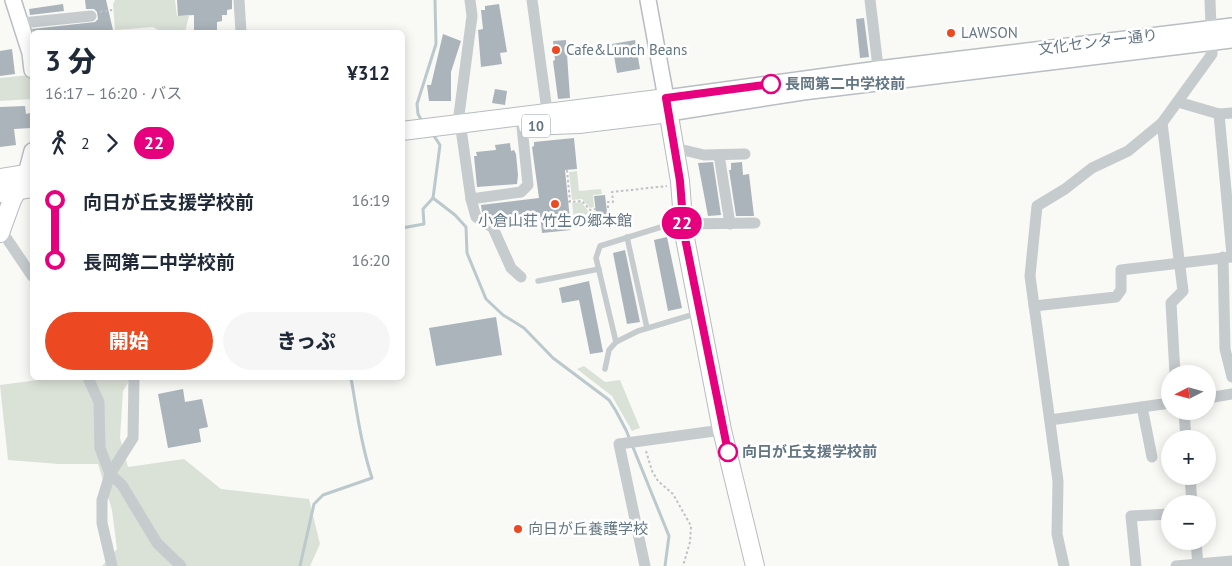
<!DOCTYPE html>
<html lang="ja">
<head>
<meta charset="utf-8">
<style>
	:root { --surface:#fff; --page:#f6f6f7; --text:#1f2937; --muted:#747a83; --accent:#ec4922 }
	body { margin:0; font-family:"PT Sans","Noto Sans JP",sans-serif; background:var(--page); color:var(--text); height:100vh; display:flex; flex-direction:column; font-size:19px; white-space:nowrap }
	* { box-sizing:border-box; margin:0 }
	p { font-size:16px; color:var(--muted) }
	.icon { flex:none; width:28px; height:28px; fill:none; stroke:currentColor; stroke-width:2; stroke-linecap:round; stroke-linejoin:round }
	.map { position:relative; flex:1; overflow:hidden }
	.details { position:absolute; left:30px; top:30px; width:375px; height:350px; display:flex; flex-direction:column; background:var(--surface); border-radius:8px; box-shadow:0 2px 12px #0003 }
	.details>* { flex:none }
	.badge { padding:0 10px; border-radius:16px; font-size:18px; line-height:32px }
	.needle { width:32px; rotate:264deg }
	.buttons { position:absolute; left:1161px; top:365px; display:grid; gap:10px }
	.buttons a { display:grid; place-items:center; width:55px; height:55px; border-radius:50%; background:var(--surface); box-shadow:0 2px 12px #0003; font-size:25px }
	.map>.badge { position:absolute; translate:-50% -50%; box-shadow:0 0 0 2px #fff }
	.legs { display:flex; align-items:center; gap:8px; height:55px; padding:0 15px; font-size:16px }
	.legs p { margin-inline-start:auto }
	.summary { display:flex; align-items:center; justify-content:space-between; height:85px; padding:0 15px }
	h1 { font-size:28px; font-weight:800; line-height:38px }
	.button { display:flex; gap:10px; margin-top:auto; padding:10px 15px }
	.button a { flex:1; height:58px; border-radius:30px; background:var(--accent); color:#fff; font-size:20px; font-weight:800; line-height:58px; text-align:center }
	.button a+a { background:var(--page); color:var(--text) }
	ul { padding:0 15px; list-style:none }
	li { display:flex; align-items:center; gap:18px; height:60px; font-size:19px }
	li i { display:grid; place-items:center; width:8px; height:100%; margin:0 6px; background:currentColor }
	li i::after { content:''; width:12px; height:12px; margin:-6px; border:4px solid; border-radius:50%; background:var(--surface) }
	li p { margin-inline-start:auto }
	li:first-child i { background:linear-gradient(#0000 50%,currentColor 0) }
	li:last-child i { background:linear-gradient(currentColor 50%,#0000 0) }
	.map>svg:first-child { display:block }
	.green { fill:#dae1d7 }
	.lines { fill:none; stroke-linecap:round; stroke-linejoin:round }
	.stream { stroke:#bcc9cc; stroke-width:3 }
	.building { fill:#aab4ba }
	.secondary-casing { stroke:#b8bec2; stroke-width:18 }
	.primary-casing { stroke:#b7bcc0; stroke-width:20 }
	.path { stroke:#bfc2c4; stroke-width:2; stroke-dasharray:2.5 2.5; stroke-linecap:butt }
	.lane { stroke:#c6cbce; stroke-width:5.5 }
	.street { stroke:#c6cbce; stroke-width:11 }
	.secondary { stroke:#fff; stroke-width:15 }
	.primary { stroke:#fff; stroke-width:18 }
	.line-1-casing { stroke:#fff; stroke-width:11 }
	.line-1 { stroke:#e6007e; stroke-width:8 }
	.poi-dot { fill:#ec4922; stroke:#fff; stroke-width:2 }
	.stop-1-dot { fill:#fff; stroke:#e6007e; stroke-width:2.5 }
	.labels { text-anchor:middle; stroke-width:5; stroke-linejoin:round; paint-order:stroke }
	.shield { fill:#fff; stroke:#919fa8; stroke-width:1 }
	.shield-label { font-size:14px; font-weight:bold; fill:#627683 }
	.poi-label { font-size:15px; fill:#627683; stroke:#fff; text-anchor:start }
	.street-label { font-size:15px; fill:#627683; stroke:#fff }
	.stop-label { font-size:15px; font-weight:bold; fill:#627683; stroke:#fff; text-anchor:start }
</style>
</head>
<body>
<div class="map">
<svg width="1232" height="566" viewBox="0 0 1232 566">
	<rect width="100%" height="100%" fill="#f9f9f6"/>
	<!-- green -->
	<g class="green">
		<path d="M115,0h60l2,16h12l-4,16h-23l-9,-5 -38,3 -2,-26z"/>
		<path d="M30,75l2,24 -32,2v-23z"/>
		<path d="M577,171l2,20 22,-2 1,5 -9,1 1,12 -4,1 -8,-9 -10,1 -3,-28z"/>
		<path d="M581,202l8,10 6,-1 1,12 12,-1v2l-33,4 -3,-25z"/>
		<path d="M584,366l21,16 15,-2 20,48 -8,3 -20,-35 -35,-27z"/>
		<path d="M54,378h77l-8,13 -3,47 8,29 56,-8 37,30 88,10 11,45 -10,22h-208l15,-17 -5,-39 -14,-46h-39l-51,-4 -8,-75z"/>
	</g>
	<g class="lines">
		<!-- stream -->
		<g class="stream">
			<path d="M423,123l-5,-9 -1,-10 19,-60 -1,-44"/>
			<path d="M432,133l8,12 -7,53 22,17 11,12 1,26 19,46 17,16 21,13 29,30 56,42 7,11 10,19 43,106 -4,30"/>
			<path d="M402,228l22,-4 -1,-15 10,-11"/>
			<path d="M300,566l14,-62 9,-9 49,-17c-11,-34 -15,-66 -21,-100"/>
		</g>
	</g>
	<!-- building -->
	<g class="building">
		<path d="M85,0h21l7,30 -23,2h-57l-1,-3 63,-7 3,-3 -1,-7 -3,-3h-8z"/>
		<path d="M177,0h55v9l-5,1v5h-5v6l-5,1v10h-23v-17l-16,1z"/>
		<path d="M63,4l1,7 -34,4 -1,-6z"/>
		<path d="M499,4l8,48 -7,1 2,11 -21,3 -3,-37 5,-1 -2,-19h4v-4z"/>
		<path d="M864,18l5,39 -9,1 -4,-39z"/>
		<path d="M443,34l18,7 -10,31v29h-22l-2,-16h4z"/>
		<path d="M566,40l4,58 -12,1 -5,-38 2,-1 -2,-19z"/>
		<path d="M635,40l5,29 -23,4 -5,-29z"/>
		<path d="M12,49l3,25 -15,2v-25z"/>
		<path d="M495,89l12,2 -2,14 -13,-2z"/>
		<path d="M25,106l1,8 4,-1 1,15 -17,1 2,16 -16,2v-40z"/>
		<path d="M574,138l3,31 -12,1 6,60 -29,3 -2,-20 -44,8 -14,-9 -1,-7 58,-7 -7,-51 2,-1v-4z"/>
		<path d="M510,143l1,8 3,-1 2,4 2,21 -1,9 -40,3 -3,-31h3l-1,-4 20,-2 -1,-5z"/>
		<path d="M713,162l8,53 -13,1 -10,-53z"/>
		<path d="M742,162l1,13 6,-1 5,42h-18l-7,-46h2v-7z"/>
		<path d="M605,195l3,26 -11,1 -3,-26z"/>
		<path d="M667,237l15,71 -14,3 -14,-71z"/>
		<path d="M625,250l15,72 -13,2 -14,-71z"/>
		<path d="M589,281l14,71 -13,2 -11,-54 -17,3 -3,-15z"/>
		<path d="M496,317l6,38 -66,11 -7,-38z"/>
		<path d="M183,389l2,13 17,-3 6,28 -9,2 2,13 -33,6 -10,-54z"/>
	</g>
	<g class="lines">
		<defs>
			<g id="secondary">
				<path d="M13,0l17,53 2,17"/>
				<path d="M648,0l18,98 212,-29 354,-43"/>
				<path d="M669,113l134,-21 429,-52"/>
				<path d="M26,174l6,-23"/>
			</g>
			<g id="primary">
				<path d="M528,126l51,-2 90,-11"/>
				<path d="M402,131l264,-33 14,83 4,52 38,197 33,136"/>
				<path d="M0,178l32,-5"/>
				<path d="M0,193l32,-5"/>
				<path d="M0,233l12,-33 14,-26"/>
			</g>
		</defs>
		<!-- secondary casing -->
		<use href="#secondary" class="secondary-casing"/>
		<!-- primary casing -->
		<use href="#primary" class="primary-casing"/>
		<!-- path -->
		<g class="path">
			<path d="M100,12l12,-2"/>
			<path d="M567,170l3,32"/>
			<path d="M568,202l14,-1 8,9 6,-1"/>
			<path d="M608,208v-6h5l-1,-10 55,-6"/>
			<path d="M646,451l6,20 6,10 15,13 18,32 -1,16 -7,24"/>
		</g>
		<!-- lane -->
		<g class="lane">
			<path d="M627,237l20,91"/>
			<path d="M538,281l61,-12"/>
			<path d="M616,342l22,-11 60,-18"/>
			<path d="M605,369l4,-19 7,-8 -20,-84 4,-12 74,-23 7,1"/>
		</g>
		<!-- street -->
		<g class="street">
			<path d="M239,0l2,32"/>
			<path d="M470,0l2,16 -13,99 12,84 50,-7 7,-7 -6,-58"/>
			<path d="M532,0l16,118"/>
			<path d="M870,0l9,75"/>
			<path d="M22,23l69,-7"/>
			<path d="M1178,102l41,12 13,-1"/>
			<path d="M1219,114l13,141"/>
			<path d="M1162,123l21,168 -12,12 4,71"/>
			<path d="M675,148l29,7 41,-1"/>
			<path d="M719,155l11,69"/>
			<path d="M471,199l5,18 17,11 18,40 10,9"/>
			<path d="M683,224l72,-1"/>
			<path d="M1,230l31,46"/>
			<path d="M1223,257l2,92 7,28"/>
			<path d="M1034,306l82,-9 5,-7v-20l111,-13"/>
			<path d="M88,378l11,24 1,46 10,26 12,11 35,58 24,23"/>
			<path d="M1208,398l24,-4"/>
			<path d="M1142,407l10,50"/>
			<path d="M1184,411l2,28"/>
			<path d="M1050,420l120,-17"/>
			<path d="M1190,476l2,28"/>
			<path d="M1196,541l2,25"/>
			<path d="M112,566l-10,-43v-23l8,-26 23,-36 1,-60"/>
			<path d="M645,566l-26,-122 103,-14"/>
			<path d="M1064,566l-7,-32 1,-53 -28,-205 7,-70 28,-17 27,-21 36,-17 34,-28 50,-69 -2,-54"/>
			<path d="M1136,566l-5,-50 39,-2"/>
			<path d="M1176,566l56,-5"/>
		</g>
		<!-- secondary -->
		<use href="#secondary" class="secondary"/>
		<!-- primary -->
		<use href="#primary" class="primary"/>
	</g>
	<g class="lines">
		<defs>
			<path id="line-1" d="M728,452l-44,-219 -4,-52 -14,-83 105,-14"/>
		</defs>
		<!-- line-1 casing -->
		<use href="#line-1" class="line-1-casing"/>
		<!-- line-1 -->
		<use href="#line-1" class="line-1"/>
	</g>
	<!-- markers -->
	<g class="poi-dot">
		<circle cx="951" cy="33" r="5"/>
		<circle cx="556" cy="50" r="5"/>
		<circle cx="555" cy="204" r="5"/>
		<circle cx="518" cy="529" r="5"/>
	</g>
	<g class="stop-1-dot">
		<circle cx="771" cy="84" r="9"/>
		<circle cx="728" cy="452" r="9"/>
	</g>
	<g class="labels">
		<!-- shield labels -->
		<rect class="shield" x="522" y="114.5" width="28" height="23" rx="4"/>
		<g class="shield-label">
			<text x="536" y="131">10</text>
		</g>
		<!-- poi labels -->
		<g class="poi-label">
			<text x="961" y="38">LAWSON</text>
			<text x="566" y="55">Cafe&amp;Lunch Beans</text>
			<text x="555" y="226" text-anchor="middle">小倉山荘 竹生の郷本館</text>
			<text x="528" y="534">向日が丘養護学校</text>
		</g>
		<!-- street labels -->
		<g class="street-label">
			<text transform="translate(1098 42) rotate(-7)" y="5">文化センター通り</text>
		</g>
		<!-- stop labels -->
		<g class="stop-label">
			<text x="785" y="89">長岡第二中学校前</text>
			<text x="742" y="457">向日が丘支援学校前</text>
		</g>
	</g>
</svg>
<div class="buttons">
<a><svg class="needle" viewBox="-14 -14 28 28"><path d="M0-13l5 13h-10z" fill="#e53935"/><path d="M0 13l5-13h-10z" fill="#747a83"/></svg></a>
<a>+</a>
<a>−</a>
</div>
<b class="badge" style="left:682px;top:223px;background:#e6007e;color:#fff">22</b>
<section class="details">
<div class="summary"><div><h1>3 分</h1><p>16:17 – 16:20 · バス</p></div><b>¥312</b></div>
<div class="legs"><svg class="icon" aria-label="walk" viewBox="0 0 24 24"><circle cx="13" cy="4" r="2"/><path d="M13 8l-2 6 4 7M11 14l-3 7M7 12l3-4h3l4 4"/></svg>2<svg class="icon" aria-label="forward" viewBox="0 0 24 24"><path d="M9 5l7 7-7 7"/></svg><b class="badge" style="background:#e6007e;color:#fff">22</b></div>
<ul>
<li><i style="color:#e6007e"></i><b>向日が丘支援学校前</b><p>16:19</p></li>
<li><i style="color:#e6007e"></i><b>長岡第二中学校前</b><p>16:20</p></li>
</ul>
<div class="button"><a>開始</a><a>きっぷ</a></div>
</section>
</div>
</body>
</html>
